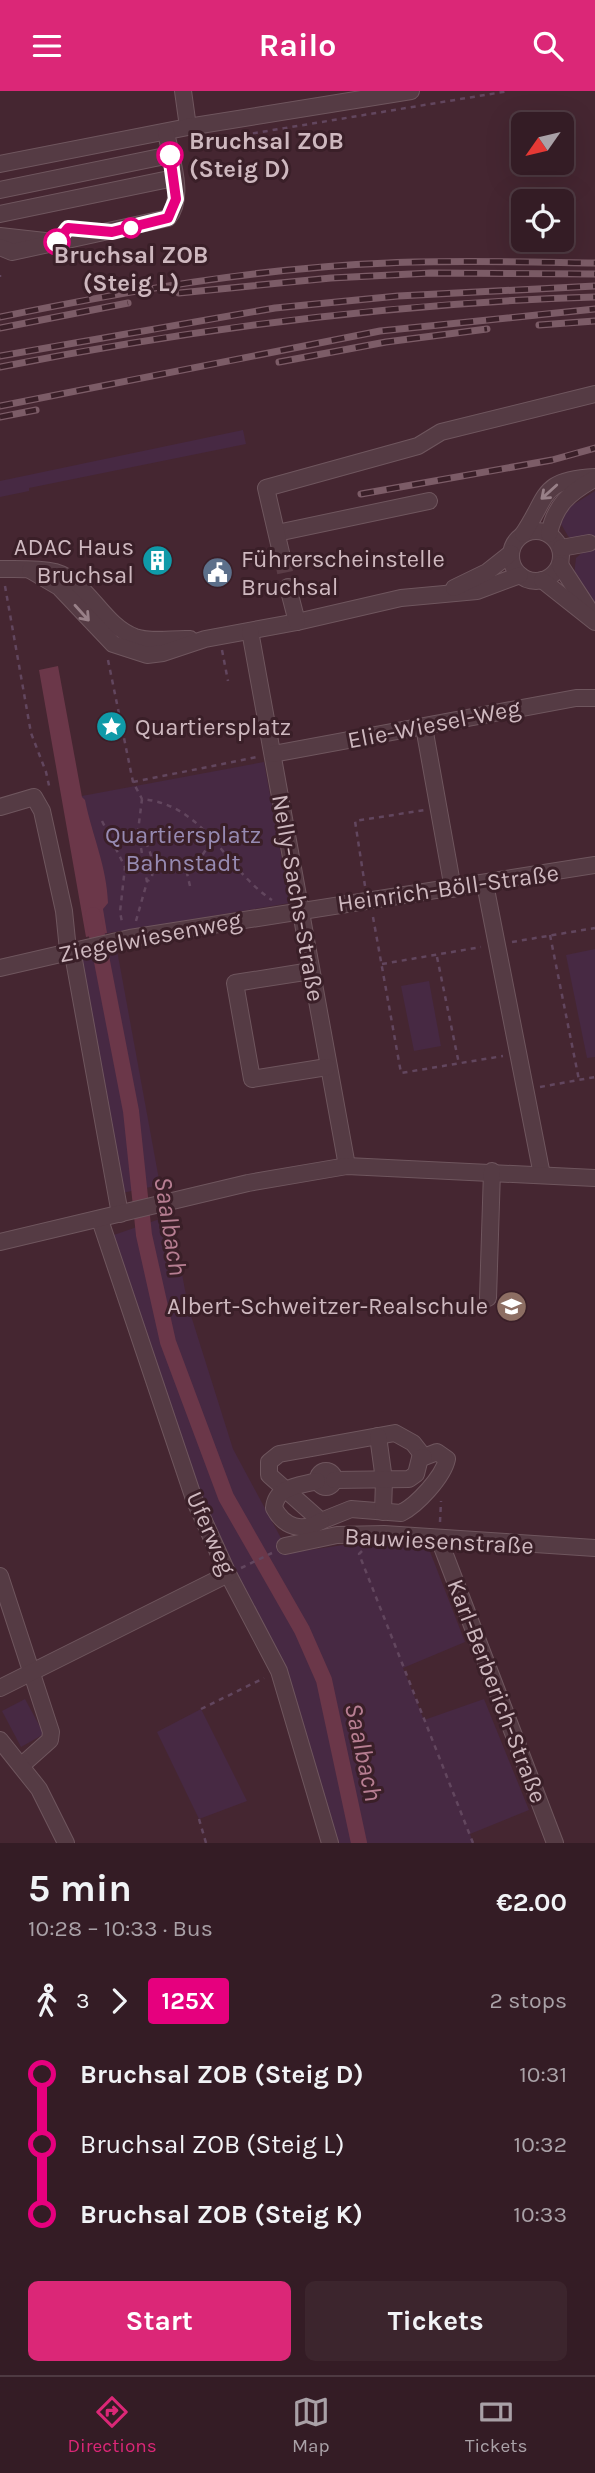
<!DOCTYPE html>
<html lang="en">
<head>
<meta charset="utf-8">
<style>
	:root { --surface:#341c25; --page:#3c252d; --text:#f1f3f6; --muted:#a9a1a7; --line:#4e3a42; --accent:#db2777 }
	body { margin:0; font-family:Karla,sans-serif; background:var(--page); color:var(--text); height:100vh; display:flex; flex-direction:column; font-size:26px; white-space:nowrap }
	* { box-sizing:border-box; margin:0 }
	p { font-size:23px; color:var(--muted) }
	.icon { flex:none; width:38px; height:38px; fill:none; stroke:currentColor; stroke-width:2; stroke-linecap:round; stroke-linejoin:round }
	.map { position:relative; height:1752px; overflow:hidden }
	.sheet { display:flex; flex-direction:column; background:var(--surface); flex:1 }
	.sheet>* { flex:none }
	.badge { padding:0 14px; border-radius:5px; font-size:24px; line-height:46px }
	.needle { width:46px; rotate:236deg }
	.controls { position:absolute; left:511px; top:21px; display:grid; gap:14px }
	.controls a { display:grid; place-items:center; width:63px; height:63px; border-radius:10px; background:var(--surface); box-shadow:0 7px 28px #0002,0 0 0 2px var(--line); font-size:35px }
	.map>.badge { position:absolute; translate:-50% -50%; box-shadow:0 0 0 4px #fff }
	.legs { display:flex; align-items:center; gap:10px; height:77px; padding:0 28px; font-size:23px }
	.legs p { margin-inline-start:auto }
	.headline { display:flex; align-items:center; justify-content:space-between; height:119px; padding:0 28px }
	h1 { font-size:38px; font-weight:700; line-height:52px }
	.button { display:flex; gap:14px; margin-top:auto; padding:14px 28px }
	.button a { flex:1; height:80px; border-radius:10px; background:var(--accent); color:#fff; font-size:28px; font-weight:700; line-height:80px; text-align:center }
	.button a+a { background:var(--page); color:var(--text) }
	ul { padding:0 28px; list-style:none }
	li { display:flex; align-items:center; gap:24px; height:70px; font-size:26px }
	li i { display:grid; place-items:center; width:10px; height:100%; margin:0 9px; background:currentColor }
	li i::after { content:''; width:18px; height:18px; margin:-9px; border:5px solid; border-radius:50%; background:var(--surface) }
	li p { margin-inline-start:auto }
	li:first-child i { background:linear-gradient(#0000 50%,currentColor 0) }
	li:last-child i { background:linear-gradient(currentColor 50%,#0000 0) }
	header { display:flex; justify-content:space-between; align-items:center; height:91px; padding:0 28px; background:var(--accent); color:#fff; font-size:32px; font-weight:700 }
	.dock { display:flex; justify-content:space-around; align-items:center; height:98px; border-top:2px solid var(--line); background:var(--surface); font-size:19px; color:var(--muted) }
	.dock a { display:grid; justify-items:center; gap:4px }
	.dock .current { color:var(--accent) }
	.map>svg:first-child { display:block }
	.green { fill:#472943 }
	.water { fill:#6b3749 }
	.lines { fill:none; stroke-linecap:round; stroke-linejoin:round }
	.canal { stroke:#6b3749; stroke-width:16 }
	.minor-tunnel { stroke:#5a3c46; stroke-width:16; stroke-dasharray:16 8; stroke-linecap:butt }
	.minor-casing { stroke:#6f565e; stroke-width:18 }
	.path { stroke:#62465e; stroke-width:2.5; stroke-dasharray:5 5; stroke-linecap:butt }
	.minor { stroke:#553b44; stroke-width:16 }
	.rail-casing { stroke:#7c5c67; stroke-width:7 }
	.rail { stroke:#3a1f28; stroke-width:4.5; stroke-dasharray:13; stroke-linecap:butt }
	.oneway { stroke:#988088 }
	.line-1-casing { stroke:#fff; stroke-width:16 }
	.line-1 { stroke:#e6007e; stroke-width:10 }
	.stop-1-dot { fill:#fff; stroke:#e6007e; stroke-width:3.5 }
	.labels { text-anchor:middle; stroke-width:6; stroke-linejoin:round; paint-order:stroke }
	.stop-label { font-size:24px; font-weight:bold; fill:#ceb8bf; stroke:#3a1f28; text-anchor:start }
	.poi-label { font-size:24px; fill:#ceb8bf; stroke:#3a1f28; text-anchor:end }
	.street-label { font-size:24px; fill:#ceb8bf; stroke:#3a1f28 }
	.park-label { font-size:24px; fill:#978bb3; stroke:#3a1f28 }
	.water-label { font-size:26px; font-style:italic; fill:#b77e92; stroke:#3a1f28 }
</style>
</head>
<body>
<header><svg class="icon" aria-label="menu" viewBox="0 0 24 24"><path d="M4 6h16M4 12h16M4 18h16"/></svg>Railo<svg class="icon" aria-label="search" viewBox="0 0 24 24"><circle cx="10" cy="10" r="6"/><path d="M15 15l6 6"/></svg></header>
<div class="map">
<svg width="595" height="1752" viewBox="0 0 595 1752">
	<rect width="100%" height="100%" fill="#452631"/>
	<!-- green -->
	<g class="green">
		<path d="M243,339l3,14 -217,44v3l-29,6v-16z"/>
		<path d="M595,400v114l-21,-30 2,-17 8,-7 -16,-15 -7,-12 7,-16z"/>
		<path d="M264,671l26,141 -193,32 -26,-137z"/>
		<path d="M595,858v108l-8,1 -21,-103z"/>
		<path d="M117,859l43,235 -38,8 -43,-237z"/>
		<path d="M429,890l12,65 -27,5 -13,-65z"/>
		<path d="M171,1124l17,91 45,143 56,104 68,-10 72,6 36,93 -62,26 21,52 60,-21 45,111 -59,24 3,9h-136l-34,-117 -91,-200 -101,-290z"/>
		<path d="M25,1608l19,35 -23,13 -19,-36z"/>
		<path d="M201,1618l46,92 -48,18 -42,-87z"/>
	</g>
	<!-- water -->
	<path class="water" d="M58,575l24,131 3,3c7,35 22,67 23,103l-5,6 4,24 -21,4 -47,-267z"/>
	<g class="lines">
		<!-- canal -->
		<path class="canal" d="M93,824l38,196 13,124 24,107 58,155 76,133 22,50 35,163"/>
		<!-- minor-tunnel -->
		<path class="minor-tunnel" d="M282,466l6,30"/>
		<defs>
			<g id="minor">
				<path d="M183,0l5,36"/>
				<path d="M0,73l188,-37 223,-36"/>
				<path d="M0,99l170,-35"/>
				<path d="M0,123l174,-36"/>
				<path d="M0,145l45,5"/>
				<path d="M0,156l12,5 156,-34c18,-21 2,-62 -2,-86"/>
				<circle cx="536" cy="465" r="25"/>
				<path d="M277,442l152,-32"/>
				<path d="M523,443c26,-38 16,-54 72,-57"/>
				<path d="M549,443c6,-29 20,-41 45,-55"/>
				<path d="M561,457l28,-5"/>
				<path d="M282,466l-16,-69 152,-42 23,-14 154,-38"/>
				<path d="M560,474l34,52"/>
				<path d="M0,478c17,0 38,-1 55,3 34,10 47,53 80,65 18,6 37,1 55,2"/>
				<path d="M30,479l29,17 54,57 34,11 16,-2 42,-14 92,-17 104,-24 76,-7 43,-16"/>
				<path d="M542,489l53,42"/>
				<path d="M288,496l9,35"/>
				<path d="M454,497l33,-16 24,-19"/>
				<path d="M250,540l97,535"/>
				<path d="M424,636l29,162"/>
				<path d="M273,663l303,-56h19"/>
				<path d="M0,716l34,-10 8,14 22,100 4,39"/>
				<path d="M485,793l57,291"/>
				<path d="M72,858l48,265"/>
				<path d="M0,877l130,-30 465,-73"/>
				<path d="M311,880l-76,12 17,96 75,-12"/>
				<path d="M100,1129l94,279 34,75 51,97 51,172"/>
				<path d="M0,1151l248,-59 99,-17 248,12"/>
				<path d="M488,1207l4,-127"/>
				<path d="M395,1342l18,10 11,14 13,-5 10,7c-4,18 -30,46 -46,54l-50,-4 -30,12 -52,-46v-13l10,-8z"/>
				<path d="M378,1345l6,44 -1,32"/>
				<circle cx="326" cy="1388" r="8"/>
				<path d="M334,1389l75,-1 7,-5 4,-16 4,-1"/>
				<path d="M317,1390c-18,5 -41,5 -43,27 10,19 28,25 47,13"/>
				<path d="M439,1448l116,304"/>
				<path d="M285,1455l52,-11 47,-1 211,14"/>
				<path d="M0,1485l51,156 -1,8 -28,25"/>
				<path d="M0,1597l228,-114"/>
				<path d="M0,1649l39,49 27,54"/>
			</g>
		</defs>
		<!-- minor casing -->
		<use href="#minor" class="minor-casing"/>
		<!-- path -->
		<g class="path">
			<path d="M243,44l266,-44"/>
			<path d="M0,184v2"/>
			<path d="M5,495l26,147 15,39 4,18"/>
			<path d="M222,559l6,31"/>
			<path d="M108,569l25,122 9,17"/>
			<path d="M133,691l124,-25"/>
			<path d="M102,730l23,46 -5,45 2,10"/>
			<path d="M140,743c10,13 14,26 12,43l-4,4"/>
			<path d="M190,795l-4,-17 12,-7 16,-25"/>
			<path d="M365,795l-10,-65 70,-11"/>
			<path d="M373,826l28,156 102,-17"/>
			<path d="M136,830l11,-39 -9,-51 4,-32c64,6 83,70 130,101"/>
			<path d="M550,844l29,145"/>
			<path d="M512,851l83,-14"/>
			<path d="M437,866l22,107"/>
			<path d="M382,873l99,-17"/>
			<path d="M540,996l55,-10"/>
			<path d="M440,1431l1,-21"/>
			<path d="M362,1460l-3,3 114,289"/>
			<path d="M241,1477l31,-15"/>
			<path d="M201,1618l63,-31"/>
			<path d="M199,1728l7,24"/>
		</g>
		<!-- minor -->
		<use href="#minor" class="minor"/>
		<defs>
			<g id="rail">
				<path d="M179,202l152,-15 100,-5 164,1"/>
				<path d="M0,226c128,-26 257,-49 388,-54 69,-3 138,-1 207,0"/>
				<path d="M539,234l56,-4"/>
				<path d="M0,237l128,-25"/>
				<path d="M0,265l275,-48 123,-12 197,-10"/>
				<path d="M279,271l107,-20 101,-13"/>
				<path d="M0,276c198,-39 393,-64 595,-70"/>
				<path d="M0,315l380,-75 215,-22"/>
				<path d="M0,326l36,-7"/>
				<path d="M361,403l191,-34 43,-12"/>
			</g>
		</defs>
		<!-- rail casing -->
		<use href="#rail" class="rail-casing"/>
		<!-- rail -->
		<use href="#rail" class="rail"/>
	</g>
	<!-- one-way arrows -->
	<defs><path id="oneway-shaft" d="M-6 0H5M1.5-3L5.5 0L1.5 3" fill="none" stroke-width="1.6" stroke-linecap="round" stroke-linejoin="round" transform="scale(1.75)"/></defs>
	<g class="oneway">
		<use href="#oneway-shaft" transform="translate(549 401) rotate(138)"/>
		<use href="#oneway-shaft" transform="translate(82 522) rotate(48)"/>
	</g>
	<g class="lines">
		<defs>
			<path id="line-1" d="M57,151l11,-14 44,4 56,-14 8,-19 -6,-44"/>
		</defs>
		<!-- line-1 casing -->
		<use href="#line-1" class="line-1-casing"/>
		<!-- line-1 -->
		<use href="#line-1" class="line-1"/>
	</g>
	<!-- icons -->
	<defs>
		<symbol id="building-disc" viewBox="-11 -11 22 22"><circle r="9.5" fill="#0f9aa8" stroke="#3a1f28"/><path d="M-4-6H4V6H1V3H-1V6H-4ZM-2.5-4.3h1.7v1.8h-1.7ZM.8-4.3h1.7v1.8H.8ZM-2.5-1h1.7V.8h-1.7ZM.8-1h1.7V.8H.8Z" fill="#fff"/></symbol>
		<symbol id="civic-disc" viewBox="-11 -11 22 22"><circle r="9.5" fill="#5c6f8a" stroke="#3a1f28"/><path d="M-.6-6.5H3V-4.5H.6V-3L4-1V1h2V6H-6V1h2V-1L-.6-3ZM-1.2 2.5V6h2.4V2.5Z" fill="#fff"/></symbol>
		<symbol id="sight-disc" viewBox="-11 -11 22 22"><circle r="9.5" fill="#0f9aa8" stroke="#3a1f28"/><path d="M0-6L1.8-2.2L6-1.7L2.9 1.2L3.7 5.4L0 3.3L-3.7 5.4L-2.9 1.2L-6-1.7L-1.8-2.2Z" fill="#fff"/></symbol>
		<symbol id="school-disc" viewBox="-11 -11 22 22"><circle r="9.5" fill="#8d6e63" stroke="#3a1f28"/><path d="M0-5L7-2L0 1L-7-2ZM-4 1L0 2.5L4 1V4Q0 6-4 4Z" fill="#fff"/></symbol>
	</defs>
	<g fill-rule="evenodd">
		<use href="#building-disc" x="140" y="452" width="35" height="35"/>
		<use href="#civic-disc" x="200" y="464" width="35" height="35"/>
		<use href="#sight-disc" x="94" y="618" width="35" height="35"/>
		<use href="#school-disc" x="494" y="1198" width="35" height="35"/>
	</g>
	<!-- markers -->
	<g class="stop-1-dot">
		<circle cx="170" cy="64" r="12"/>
		<circle cx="131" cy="137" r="9"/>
		<circle cx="57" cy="151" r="12"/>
	</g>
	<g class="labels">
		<!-- stop labels -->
		<g class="stop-label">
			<text x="189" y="58">Bruchsal ZOB<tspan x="189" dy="28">(Steig D)</tspan></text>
			<text x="131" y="172" text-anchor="middle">Bruchsal ZOB<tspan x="131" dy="28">(Steig L)</tspan></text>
		</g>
		<!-- poi labels -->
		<g class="poi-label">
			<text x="134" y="464">ADAC Haus<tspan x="134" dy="28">Bruchsal</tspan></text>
			<text x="241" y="476" text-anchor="start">Führerscheinstelle<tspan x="241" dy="28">Bruchsal</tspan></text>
			<text x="135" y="644" text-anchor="start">Quartiersplatz</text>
			<text x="488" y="1223">Albert-Schweitzer-Realschule</text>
		</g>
		<!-- street labels -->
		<g class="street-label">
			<text transform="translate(434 633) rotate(-11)" y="8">Elie-Wiesel-Weg</text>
			<text transform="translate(448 797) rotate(-8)" y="8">Heinrich-Böll-Straße</text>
			<text transform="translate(298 807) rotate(80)" y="8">Nelly-Sachs-Straße</text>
			<text transform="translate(150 846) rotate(-11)" y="8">Ziegelwiesenweg</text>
			<text transform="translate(211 1442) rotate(66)" y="8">Uferweg</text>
			<text transform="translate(439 1450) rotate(3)" y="8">Bauwiesenstraße</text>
			<text transform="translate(497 1600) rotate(69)" y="8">Karl-Berberich-Straße</text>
		</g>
		<!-- park labels -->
		<g class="park-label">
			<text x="183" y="752">Quartiersplatz<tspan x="183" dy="28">Bahnstadt</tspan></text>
		</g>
		<!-- water labels -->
		<g class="water-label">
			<text transform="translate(171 1135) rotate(81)" y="9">Saalbach</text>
			<text transform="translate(364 1661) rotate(78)" y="9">Saalbach</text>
		</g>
	</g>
</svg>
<div class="controls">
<a><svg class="needle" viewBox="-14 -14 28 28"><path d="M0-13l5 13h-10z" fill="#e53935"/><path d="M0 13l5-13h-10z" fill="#a9a1a7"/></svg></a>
<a><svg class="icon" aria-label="locate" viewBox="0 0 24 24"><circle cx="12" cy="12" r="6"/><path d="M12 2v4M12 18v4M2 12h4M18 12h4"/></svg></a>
</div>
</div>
<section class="sheet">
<div class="headline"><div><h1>5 min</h1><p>10:28 – 10:33 · Bus</p></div><b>€2.00</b></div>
<div class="legs"><svg class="icon" aria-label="walk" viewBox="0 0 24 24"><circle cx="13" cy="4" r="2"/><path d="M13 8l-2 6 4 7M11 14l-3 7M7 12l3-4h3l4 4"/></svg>3<svg class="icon" aria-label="forward" viewBox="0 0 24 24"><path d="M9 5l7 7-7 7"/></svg><b class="badge" style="background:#e6007e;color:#fff">125X</b><p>2 stops</p></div>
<ul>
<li><i style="color:#e6007e"></i><b>Bruchsal ZOB (Steig D)</b><p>10:31</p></li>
<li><i style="color:#e6007e"></i><span>Bruchsal ZOB (Steig L)</span><p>10:32</p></li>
<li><i style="color:#e6007e"></i><b>Bruchsal ZOB (Steig K)</b><p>10:33</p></li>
</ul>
<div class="button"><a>Start</a><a>Tickets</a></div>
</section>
<nav class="dock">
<a class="current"><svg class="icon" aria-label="directions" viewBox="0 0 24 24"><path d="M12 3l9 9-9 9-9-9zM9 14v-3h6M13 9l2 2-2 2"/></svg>Directions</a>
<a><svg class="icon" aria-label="map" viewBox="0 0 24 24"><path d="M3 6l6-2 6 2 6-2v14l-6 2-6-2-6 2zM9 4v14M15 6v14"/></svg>Map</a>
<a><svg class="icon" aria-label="tickets" viewBox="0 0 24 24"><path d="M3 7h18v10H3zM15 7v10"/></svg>Tickets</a>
</nav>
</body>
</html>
